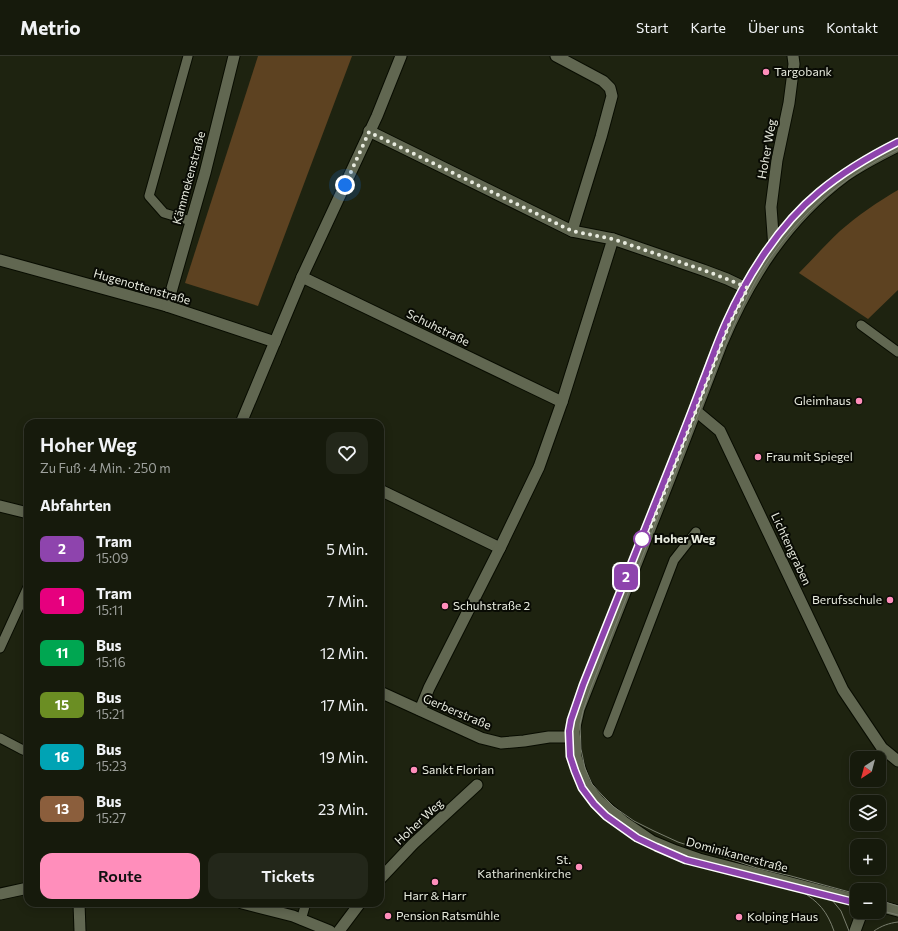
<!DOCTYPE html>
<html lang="de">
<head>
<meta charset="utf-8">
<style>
	:root { --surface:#161a0c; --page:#23271a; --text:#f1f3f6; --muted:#9ea19d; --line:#35382d; --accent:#ff8ebb }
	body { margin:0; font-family:Commissioner,sans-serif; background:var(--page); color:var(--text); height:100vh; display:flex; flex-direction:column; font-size:15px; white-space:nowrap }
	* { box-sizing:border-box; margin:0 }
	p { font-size:13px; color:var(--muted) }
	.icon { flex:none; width:22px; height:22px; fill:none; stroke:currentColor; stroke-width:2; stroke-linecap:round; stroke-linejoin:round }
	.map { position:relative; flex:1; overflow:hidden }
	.details { position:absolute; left:24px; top:363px; width:360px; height:488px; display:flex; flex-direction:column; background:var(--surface); border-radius:12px; box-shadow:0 2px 10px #0003,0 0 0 1px var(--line) }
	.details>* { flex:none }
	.badge { padding:0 8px; border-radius:6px; font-size:14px; line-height:26px }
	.needle { width:26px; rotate:216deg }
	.tools { position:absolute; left:850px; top:695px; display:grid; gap:8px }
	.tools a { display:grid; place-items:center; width:36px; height:36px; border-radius:8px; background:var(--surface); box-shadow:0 2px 10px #0003,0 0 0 1px var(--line); font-size:20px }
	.you { position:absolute; width:20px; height:20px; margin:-10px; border:3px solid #fff; border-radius:50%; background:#1a73e8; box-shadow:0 0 0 6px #1a73e833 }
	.map>.badge { position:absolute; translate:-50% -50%; box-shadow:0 0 0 2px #fff }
	h2 { padding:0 16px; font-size:15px; line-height:36px }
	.round { display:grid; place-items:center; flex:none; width:42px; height:42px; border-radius:12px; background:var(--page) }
	.overview { display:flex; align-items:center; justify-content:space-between; height:68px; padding:0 16px }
	h1 { font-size:19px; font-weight:600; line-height:30px }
	.cta { display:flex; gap:8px; margin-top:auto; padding:8px 16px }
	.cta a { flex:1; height:46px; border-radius:12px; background:var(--accent); color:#111; font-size:16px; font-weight:600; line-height:46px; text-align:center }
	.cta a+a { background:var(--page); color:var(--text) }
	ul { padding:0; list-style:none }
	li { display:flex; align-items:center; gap:12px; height:52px; padding:0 16px }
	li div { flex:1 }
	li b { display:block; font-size:15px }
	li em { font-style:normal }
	li .badge { min-width:44px; font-weight:700; text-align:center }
	header { display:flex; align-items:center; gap:24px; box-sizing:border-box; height:56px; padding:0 20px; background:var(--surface); border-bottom:1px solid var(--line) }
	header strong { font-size:19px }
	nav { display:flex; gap:22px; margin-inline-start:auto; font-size:14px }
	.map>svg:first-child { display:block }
	.green { fill:#5d4221 }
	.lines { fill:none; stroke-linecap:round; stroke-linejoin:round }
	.service-casing { stroke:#080c00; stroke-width:11 }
	.pedestrian-casing { stroke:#080c00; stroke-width:13 }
	.minor-casing { stroke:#080c00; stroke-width:13 }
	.tertiary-casing { stroke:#080c00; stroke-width:13 }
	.service { stroke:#616751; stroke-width:9 }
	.pedestrian { stroke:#616751; stroke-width:11 }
	.minor { stroke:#616751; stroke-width:11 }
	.tertiary { stroke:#616751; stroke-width:11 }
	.tram { stroke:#7a7f6f; stroke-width:1 }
	.line-casing { stroke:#fff; stroke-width:9 }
	.line { stroke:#8e44ad; stroke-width:6 }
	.walk { stroke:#e8ebdf; stroke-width:4; stroke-dasharray:0 7.2 }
	.poi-dot { fill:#ff8ebb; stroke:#090b04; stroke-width:1.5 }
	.stop-dot { fill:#fff; stroke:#8e44ad; stroke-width:2 }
	.labels { text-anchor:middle; stroke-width:4; stroke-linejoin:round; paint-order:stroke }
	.poi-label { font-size:12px; fill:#e8ebdf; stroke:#090b04; text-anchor:start }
	.street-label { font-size:12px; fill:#e8ebdf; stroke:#090b04 }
	.stop-label { font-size:12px; font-weight:bold; fill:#e8ebdf; stroke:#090b04; text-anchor:start }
</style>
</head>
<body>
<header>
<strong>Metrio</strong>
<nav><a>Start</a><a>Karte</a><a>Über uns</a><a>Kontakt</a></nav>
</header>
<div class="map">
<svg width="898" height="875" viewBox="0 0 898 875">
	<rect width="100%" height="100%" fill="#1e2310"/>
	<!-- green -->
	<g class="green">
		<path d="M258,0h94l-94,250 -73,-23z"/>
		<path d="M898,134v100l-30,29 -69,-46c14,-14 27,-29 41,-42 17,-15 39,-30 58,-41z"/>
	</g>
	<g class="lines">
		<defs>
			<g id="service">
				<path d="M188,0l-39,140 15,17 27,8"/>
				<path d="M861,269l37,27"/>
				<path d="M0,592l28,-61"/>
				<path d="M608,677l66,-173 22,-28"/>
				<path d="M0,682l21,11 7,3"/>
				<path d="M301,864l5,-17"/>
			</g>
			<g id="pedestrian">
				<path d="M774,192l-3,-41 6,-47 12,-57 5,-39 -1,-8"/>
				<path d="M696,355l24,20 123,259 39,58 16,13"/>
				<path d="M380,823l33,-35 64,-59"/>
				<path d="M339,875l21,-28"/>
			</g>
			<g id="minor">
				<path d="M369,75l203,100"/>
				<path d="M613,183l90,31 24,9 21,10"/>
				<path d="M0,204l167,46 108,36"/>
				<path d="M302,221l260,125"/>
				<path d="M167,250l38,-133 29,-117"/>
				<path d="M241,367l61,-146 75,-161 24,-60"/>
				<path d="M380,434l120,58"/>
				<path d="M0,450l28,7"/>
				<path d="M380,636l101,46 20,5 23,-2 25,-4h25"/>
				<path d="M420,654l9,-22 71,-140 39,-81 23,-65 51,-163 -41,-8 29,-94 11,-41 -2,-8 -7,-7 -47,-25"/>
				<path d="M0,838l28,-6"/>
				<path d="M79,847l1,28"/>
				<path d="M242,847l51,13 37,15"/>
				<path d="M855,875l7,-19"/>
			</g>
			<g id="tertiary">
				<path d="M857,844l-158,-41 -23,-8 -24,-10 -28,-19 -25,-21 -6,-7 -8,-11 -9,-26 -2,-26 5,-22 91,-231 52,-135c28,-66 65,-124 123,-167 17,-12 35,-21 53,-30"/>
				<path d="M879,850l19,5"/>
			</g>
		</defs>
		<!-- service casing -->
		<use href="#service" class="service-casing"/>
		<!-- pedestrian casing -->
		<use href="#pedestrian" class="pedestrian-casing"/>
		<!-- minor casing -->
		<use href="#minor" class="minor-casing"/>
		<!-- tertiary casing -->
		<use href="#tertiary" class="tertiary-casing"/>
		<!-- service -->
		<use href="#service" class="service"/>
		<!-- pedestrian -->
		<use href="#pedestrian" class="pedestrian"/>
		<!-- minor -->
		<use href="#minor" class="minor"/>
		<!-- tertiary -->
		<use href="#tertiary" class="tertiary"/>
		<!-- tram -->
		<g class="tram">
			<path d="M801,835c18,11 26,20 33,40"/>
			<path d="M857,838l-66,-18 -34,-8 -79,-26 -24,-11 -20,-10 -20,-14 -12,-12 -10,-11 -7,-16 -4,-19 -1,-25 3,-13 7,-21 135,-344c9,-22 19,-44 31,-66 34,-58 82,-101 142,-130"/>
			<path d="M828,839l13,16 8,20"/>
			<path d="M879,844l19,6"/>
			<path d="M857,847c-30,-8 -60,-16 -91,-23 -26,-6 -53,-12 -79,-20 -36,-12 -86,-39 -105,-73 -9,-17 -14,-36 -13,-55 1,-16 9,-32 14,-47 30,-75 60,-150 90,-226 9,-24 19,-48 28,-72 8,-21 15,-43 25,-64 21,-47 52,-97 93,-131 24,-20 51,-36 79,-50"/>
			<path d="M879,854l19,5"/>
			<path d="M874,875c7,-5 15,-8 24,-9"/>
		</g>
	</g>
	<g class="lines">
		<defs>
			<path id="line" d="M857,847l-171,-43 -30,-13 -19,-9 -31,-22 -12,-12 -12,-16 -7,-17 -5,-15 -1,-25 2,-11 12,-35c30,-75 60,-150 90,-226 10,-25 20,-50 29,-75 8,-20 15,-41 24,-61 21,-47 53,-98 93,-131 24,-20 51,-36 79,-50"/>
		</defs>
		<!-- line casing -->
		<use href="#line" class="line-casing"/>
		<!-- line -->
		<use href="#line" class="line"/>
		<!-- walk -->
		<path class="walk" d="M345,129l24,-53 203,99 41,8 90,31 24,9 21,9 -19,37 -7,18 -52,135 -25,64 -3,-3"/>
	</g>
	<!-- markers -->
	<g class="poi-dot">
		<circle cx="766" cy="16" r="4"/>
		<circle cx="859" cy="345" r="4"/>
		<circle cx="758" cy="401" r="4"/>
		<circle cx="890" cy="544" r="4"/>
		<circle cx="445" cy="550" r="4"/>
		<circle cx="414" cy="714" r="4"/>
		<circle cx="579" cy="811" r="4"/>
		<circle cx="435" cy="826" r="4"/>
		<circle cx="388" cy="860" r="4"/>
		<circle cx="739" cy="861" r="4"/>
	</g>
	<circle class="stop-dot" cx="642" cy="483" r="8"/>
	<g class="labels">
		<!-- poi labels -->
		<g class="poi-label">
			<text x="774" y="20">Targobank</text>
			<text x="851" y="349" text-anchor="end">Gleimhaus</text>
			<text x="766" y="405">Frau mit Spiegel</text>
			<text x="882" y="548" text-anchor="end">Berufsschule</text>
			<text x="453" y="554">Schuhstraße 2</text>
			<text x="422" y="718">Sankt Florian</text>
			<text x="571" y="808" text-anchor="end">St.<tspan x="571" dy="14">Katharinenkirche</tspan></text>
			<text x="435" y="844" text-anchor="middle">Harr &amp; Harr</text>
			<text x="396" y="864">Pension Ratsmühle</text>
			<text x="747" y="865">Kolping Haus</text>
		</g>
		<!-- street labels -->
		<g class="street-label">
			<text transform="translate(767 93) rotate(-80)" y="4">Hoher Weg</text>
			<text transform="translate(189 122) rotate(-75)" y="4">Kämmekenstraße</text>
			<text transform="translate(142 231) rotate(16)" y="4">Hugenottenstraße</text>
			<text transform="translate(438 272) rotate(26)" y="4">Schuhstraße</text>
			<text transform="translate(791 493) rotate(65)" y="4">Lichtengraben</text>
			<text transform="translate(457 656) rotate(23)" y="4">Gerberstraße</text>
			<text transform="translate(419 766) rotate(-43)" y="4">Hoher Weg</text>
			<text transform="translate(737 799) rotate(15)" y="4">Dominikanerstraße</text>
		</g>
		<!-- stop labels -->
		<g class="stop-label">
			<text x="654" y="487">Hoher Weg</text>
		</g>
	</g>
</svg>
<div class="tools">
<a><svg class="needle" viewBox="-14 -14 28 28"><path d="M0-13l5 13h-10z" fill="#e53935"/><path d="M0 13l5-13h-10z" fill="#9ea19d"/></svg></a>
<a><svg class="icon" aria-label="layers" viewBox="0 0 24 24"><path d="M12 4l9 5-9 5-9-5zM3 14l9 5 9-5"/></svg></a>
<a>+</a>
<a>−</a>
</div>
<div class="you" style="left:345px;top:129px"></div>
<b class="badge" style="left:626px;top:521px;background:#8e44ad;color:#fff">2</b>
<section class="details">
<div class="overview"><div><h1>Hoher Weg</h1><p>Zu Fuß · 4 Min. · 250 m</p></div><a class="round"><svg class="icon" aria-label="heart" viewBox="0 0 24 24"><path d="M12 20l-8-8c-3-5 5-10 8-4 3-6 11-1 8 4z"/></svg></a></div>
<h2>Abfahrten</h2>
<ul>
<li><span class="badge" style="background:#8e44ad;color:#fff">2</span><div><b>Tram</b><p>15:09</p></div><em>5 Min.</em></li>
<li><span class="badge" style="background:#e6007e;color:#fff">1</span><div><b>Tram</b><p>15:11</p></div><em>7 Min.</em></li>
<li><span class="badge" style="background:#00a651;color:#fff">11</span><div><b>Bus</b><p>15:16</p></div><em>12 Min.</em></li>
<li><span class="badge" style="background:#6b8e23;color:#fff">15</span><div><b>Bus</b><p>15:21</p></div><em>17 Min.</em></li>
<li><span class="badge" style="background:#00a3b4;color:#fff">16</span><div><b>Bus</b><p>15:23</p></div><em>19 Min.</em></li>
<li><span class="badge" style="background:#8b5e3c;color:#fff">13</span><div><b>Bus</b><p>15:27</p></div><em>23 Min.</em></li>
</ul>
<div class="cta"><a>Route</a><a>Tickets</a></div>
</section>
</div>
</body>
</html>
